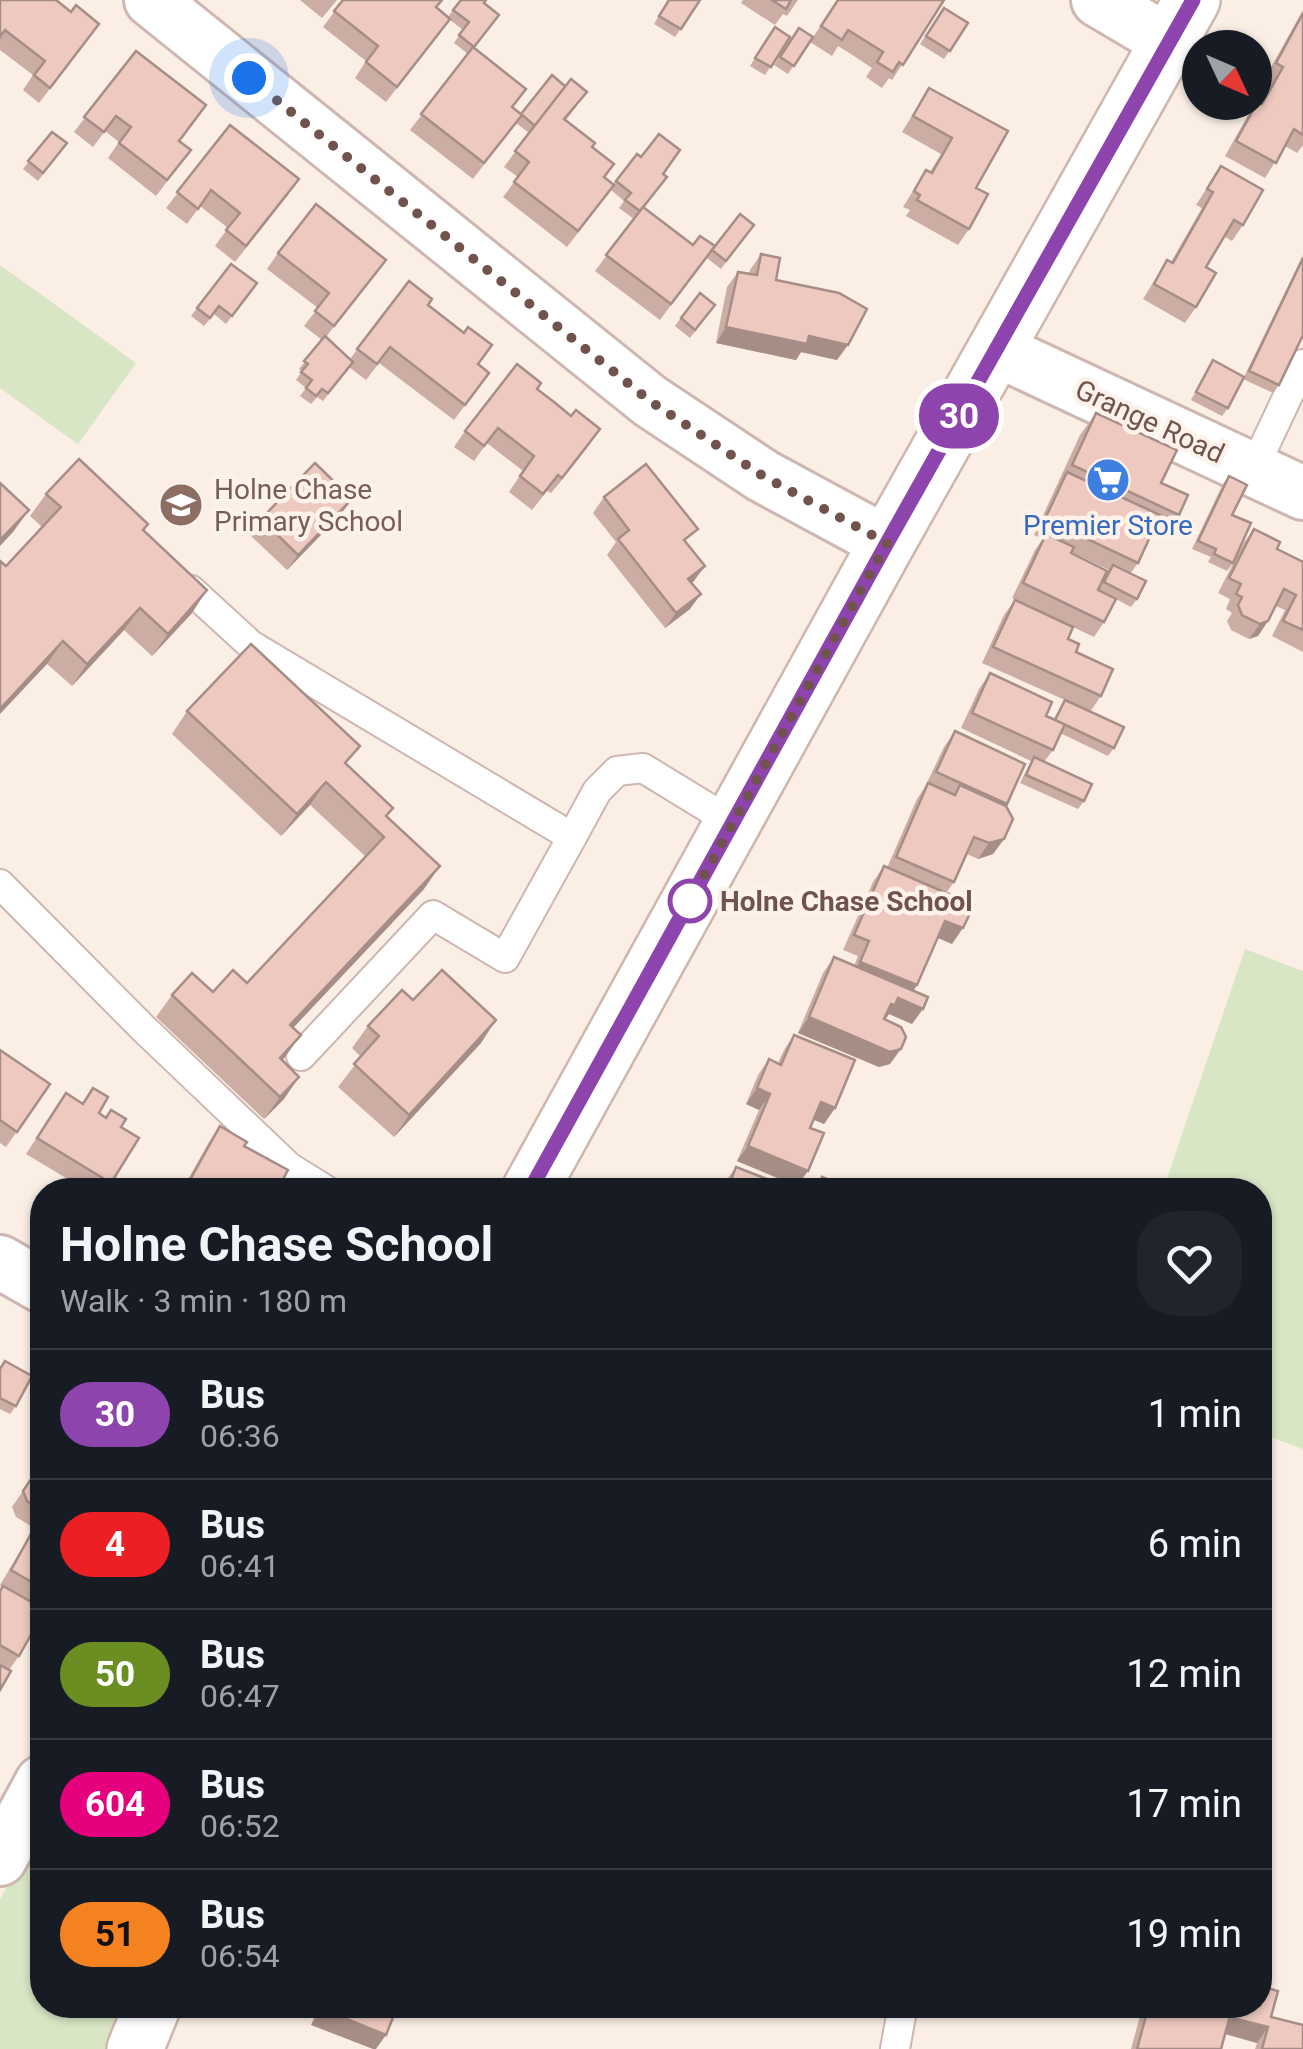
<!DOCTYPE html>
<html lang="en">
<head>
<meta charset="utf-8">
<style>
	:root { --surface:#171b24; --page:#20242c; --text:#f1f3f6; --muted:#9ea1a6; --line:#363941 }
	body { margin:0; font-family:Roboto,sans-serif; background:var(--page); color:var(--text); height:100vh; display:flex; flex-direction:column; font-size:38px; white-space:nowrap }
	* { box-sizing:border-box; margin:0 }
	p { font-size:32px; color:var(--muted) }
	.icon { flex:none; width:55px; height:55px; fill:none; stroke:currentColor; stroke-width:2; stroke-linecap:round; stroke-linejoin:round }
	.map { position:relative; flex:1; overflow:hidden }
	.drawer { position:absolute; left:30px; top:1178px; width:1242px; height:840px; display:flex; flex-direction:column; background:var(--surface); border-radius:40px; box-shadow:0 2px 8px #0004 }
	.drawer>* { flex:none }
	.badge { padding:0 20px; border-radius:32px; font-size:35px; line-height:65px }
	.needle { width:65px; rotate:134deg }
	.controls { position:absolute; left:1182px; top:30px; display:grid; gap:20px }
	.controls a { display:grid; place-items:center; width:90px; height:90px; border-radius:50%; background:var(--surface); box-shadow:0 2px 8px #0004; font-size:50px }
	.you { position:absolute; width:50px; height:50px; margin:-25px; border:8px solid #fff; border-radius:50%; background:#1a73e8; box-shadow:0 0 0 15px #1a73e833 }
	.map>.badge { position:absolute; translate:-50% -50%; box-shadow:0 0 0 5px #fff }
	.round { display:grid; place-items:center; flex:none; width:105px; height:105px; border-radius:40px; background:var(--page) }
	.head { display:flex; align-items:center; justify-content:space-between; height:170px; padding:0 30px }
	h1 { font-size:48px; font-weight:700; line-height:75px }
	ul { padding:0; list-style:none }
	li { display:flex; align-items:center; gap:30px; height:130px; padding:0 30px; border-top:2px solid var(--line) }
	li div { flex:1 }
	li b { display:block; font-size:38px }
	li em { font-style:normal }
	li .badge { min-width:110px; font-weight:700; text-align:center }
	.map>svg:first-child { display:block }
	.green { fill:#d9e6c5 }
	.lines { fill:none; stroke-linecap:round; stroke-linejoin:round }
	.lane-casing { stroke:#cdb7b0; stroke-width:32 }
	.street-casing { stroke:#cdb7b0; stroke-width:58 }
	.secondary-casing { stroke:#cfb6ad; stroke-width:60 }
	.lane { stroke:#fff; stroke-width:28 }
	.street { stroke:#fff; stroke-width:52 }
	.secondary { stroke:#fff; stroke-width:55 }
	.wall { fill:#ccada4; fill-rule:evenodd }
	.shaded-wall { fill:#a68d86 }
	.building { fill:#edc9bf; stroke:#a68d86; stroke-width:2.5 }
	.line-casing { stroke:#fff; stroke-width:22 }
	.line { stroke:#8e44ad; stroke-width:15 }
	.walk { stroke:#71534d; stroke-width:10; stroke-dasharray:0 18 }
	.stop-dot { fill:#fff; stroke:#8e44ad; stroke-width:5 }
	.labels { text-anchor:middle; stroke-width:9; stroke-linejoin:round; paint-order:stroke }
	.street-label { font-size:28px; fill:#71534d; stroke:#fdf3eb }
	.education-label { font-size:28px; fill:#785e54; stroke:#fdf3eb; text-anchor:start }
	.shop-label { font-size:28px; fill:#366cbe; stroke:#fdf3eb }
	.stop-label { font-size:28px; font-weight:bold; fill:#71534d; stroke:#fdf3eb; text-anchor:start }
</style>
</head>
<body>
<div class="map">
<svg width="1303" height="2049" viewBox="0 0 1303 2049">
	<rect width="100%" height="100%" fill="#faeee5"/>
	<!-- green -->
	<g class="green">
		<path d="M0,265l136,98 -58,81 -78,-56z"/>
		<path d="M1245,949l58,22v478l-43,-16v-243h-97z"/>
		<path d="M42,1821v184h90l-19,44h-113v-149z"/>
	</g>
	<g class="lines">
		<defs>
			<g id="lane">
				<path d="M1253,470l50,-106"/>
				<path d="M191,590l60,55 321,192 25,-46 20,-20 26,-3 90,55"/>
				<path d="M0,884l144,145 145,138 37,23"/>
				<path d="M301,1056l132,-141 72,43 67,-121"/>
				<path d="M895,2049l8,-44"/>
			</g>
			<g id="street">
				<path d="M151,0l499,401 113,75 124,67"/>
				<path d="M1098,0l71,42"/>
				<path d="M997,350l306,143"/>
				<path d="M0,1262l42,24"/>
				<path d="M0,1859l42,-77"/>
			</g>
			<g id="secondary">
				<path d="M530,1190l357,-647 305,-543"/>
				<path d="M135,2049l18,-44"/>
			</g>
		</defs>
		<!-- lane casing -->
		<use href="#lane" class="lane-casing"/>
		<!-- street casing -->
		<use href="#street" class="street-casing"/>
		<!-- secondary casing -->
		<use href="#secondary" class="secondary-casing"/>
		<!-- lane -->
		<use href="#lane" class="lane"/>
		<!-- street -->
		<use href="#street" class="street"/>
		<!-- secondary -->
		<use href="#secondary" class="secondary"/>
	</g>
	<!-- wall -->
	<g class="wall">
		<path d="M0,0l71,12 28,12 -60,79 -16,-13 10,-15 -33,-25z"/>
		<path d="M300,0h37l-15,18z"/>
		<path d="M343,0l93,8 12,9 5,-7 31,-6 -10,44 39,60 8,6 55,-7 -10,13 26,27 22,17 -9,13 8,7 24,-30 26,20 -20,33 50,38 22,1 -55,74 -65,-49 39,-52 -15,-11 5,-7 -13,-11 -44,57 -64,-50 15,-20 -14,-10 25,-34 -13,-10 -43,56 -63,-49 58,-76 -14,-11 9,-13 -13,-10 -64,82 -31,-24 11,-17 -43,-34z"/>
		<path d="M668,0h32l-25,37 -21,-13z"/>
		<path d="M743,0h55l-11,16 -4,-2 -8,11 -34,-22z"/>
		<path d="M837,0h107l-52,80 -3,-2 -7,10 -16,-11 6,-9 -18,-12 -16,-10 -6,10 -22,-14z"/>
		<path d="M944,8l24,15 -24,36 -24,-15z"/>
		<path d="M1303,10v135l-6,8 -12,-7 -20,32 -40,-22 22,-39 11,-16 2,2 12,-21 -7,-4z"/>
		<path d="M775,27l15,10 -25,38 -15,-9z"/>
		<path d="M799,28l14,9 -25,37 -14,-9z"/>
		<path d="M136,51l43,90 12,9 -35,46 -48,-38 11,-16 -14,-11 -12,16 -19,-15z"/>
		<path d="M929,88l47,100 -7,41 -11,16 -52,-29 4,-6 -7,-3 23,-37 4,2 11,-18 -39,-22z"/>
		<path d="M230,125l58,70 -53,67 -20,-16 13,-18 -28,-22 -13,18 -21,-16z"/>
		<path d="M52,132l15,11 -29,38 -15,-12z"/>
		<path d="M1221,166l22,59 -11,16 -8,-5 -18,31 -10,40 -11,16 -42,-24 24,-39 4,2 31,-54 -6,-3z"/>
		<path d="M740,214l14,11 -33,44 -14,-11z"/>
		<path d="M278,253l108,7 -60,77 24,22 59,-78 69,84 11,8 -35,47 -75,-57 -13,17 -17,-13 -26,34 -6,-4 -6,7 -11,-8 6,-8 -10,-8 6,-9 -3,-2 23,-29 -18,-14 14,-18 -51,-39z"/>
		<path d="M761,254l15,26 61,80 -36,-8 -5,8 -80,-17 11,-56 11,-15 11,2 1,-4z"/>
		<path d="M1303,255v80l-24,50 -6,8 -30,-14z"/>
		<path d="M231,264l26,19 -31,41 -12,-10 -10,12 -13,-10z"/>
		<path d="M700,293l15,12 -25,33 -15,-12z"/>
		<path d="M1213,360l15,48 -6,8 -31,-16z"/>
		<path d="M537,389l52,56 -38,48 -4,-2 -15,19 -23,-18 14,-21 -36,-28 -13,18 -20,-14 11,-16z"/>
		<path d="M1096,413l65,70 18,32 -16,22 -11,-5 -14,31 -8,11 7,25 -6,8 -15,-8 -12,23 -10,15 -21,-10 -5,12 33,57 -11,16 24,36 -6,8 -48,-23 -7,17 -9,12 40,39 -6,8 -58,-26 11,-22 -70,-33 18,-39 11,-16 56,43 8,3 11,-19 -83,-37 22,-48 11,-15 15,7 -18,-9 23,-48 8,-11 -9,-4 46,-100zM1071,552l38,18 -11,20 -27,-37z"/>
		<path d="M1229,476l3,39 1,48 -6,8 -19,-9 3,-5 -19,-8 31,-65z"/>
		<path d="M46,494l102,30 -4,7 48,82 -40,43 -28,-26 -52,56 -25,-22 -41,-98 36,-39 -12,-11z"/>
		<path d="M604,497l90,84 -2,2 -2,26 -25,19 -58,-73 9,-13 -23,-29z"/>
		<path d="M341,514l-54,56 -37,-35 11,-16z"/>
		<path d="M1254,529l23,20 26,13v90l-31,-16 13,-26 -9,-4 -8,15 -10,15 -9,3 -18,-9 -4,-9 5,-8 -6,-4 4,-10 -12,-6 25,-49z"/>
		<path d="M187,711l160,54 46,43 -6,9 37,72 -131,139 -8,29 -3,4 2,38 -20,20 -108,-102 16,-22 41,-3 34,-9 118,-127 -55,-51 -29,31 -109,-102z"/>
		<path d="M955,731l70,33 -19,42 -2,33 -11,15 -15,5 -11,-5 -13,28 -8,11 6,51 -14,-6 -24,53 -2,33 -23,-10 -4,6 5,44 -11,3 -81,-34 25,-60 11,-16 20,9 4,-10 -15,-6 30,-68 11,-16 3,2 30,-69 8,-12 19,-40z"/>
		<path d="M368,1026l113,17 -87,94 -56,-50 23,-30 -9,-9z"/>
		<path d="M794,1035l41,73 -11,16 -10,-4 -4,8 -13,58 -60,-25 22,-51 -13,-6 12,-29 11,-16 9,4 6,-13z"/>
		<path d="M0,1050l50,34 -44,63 -6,-4z"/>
		<path d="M93,1088l6,25 40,25 -33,52h-20l-60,-36 40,-61 16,10z"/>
		<path d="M220,1126l24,20 33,44h-95l27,-48z"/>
		<path d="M736,1167l59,23h-73l3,-8z"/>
		<path d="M5,1361l11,45 -6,8 -10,-5v-42z"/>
		<path d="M42,1478v137l-23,41 -10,14 -9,20v-100l2,-3 -2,-2 34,-57 -18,-11 -4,-10 19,-28z"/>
		<path d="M319,2005h79l-87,20z"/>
		<path d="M1143,2005h62l23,6 1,-6h31l43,44h-48l2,-6 -32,-9 -4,15h-90z"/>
	</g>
	<!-- shaded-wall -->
	<g class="shaded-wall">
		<path d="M726,327l83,9 39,9 -11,15 -36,-8 -5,8 -80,-17z"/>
		<path d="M600,429l-11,16 -38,48 11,-15z"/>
		<path d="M352,499l-11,15 -54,56 11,-15z"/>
		<path d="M29,510l-16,22 -13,14v-6z"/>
		<path d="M705,566l-11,15 -16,13 10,-15z"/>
		<path d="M207,590l-15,23 -40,43 16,-22z"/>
		<path d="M701,594l-11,15 -25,19 11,-15z"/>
		<path d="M140,608l-16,22 -52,56 15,-22z"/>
		<path d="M1268,621l-10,15 -9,3 11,-15z"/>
		<path d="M63,641l-16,23 -47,50v-5z"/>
		<path d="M326,782l-16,23 -29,31 16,-22z"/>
		<path d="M1004,839l-11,15 -15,5 11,-16z"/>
		<path d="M440,866l-16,23 -149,158 15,-22z"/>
		<path d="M945,921l18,7 -11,16 -18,-8z"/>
		<path d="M860,962l57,23 -11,16 -57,-24z"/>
		<path d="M898,998l25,11 -11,15 -23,-10 -5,7 -4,-2 11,-15z"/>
		<path d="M809,1017l92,32 -11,15 -11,3 -81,-34z"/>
		<path d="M496,1020l-15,23 -87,94 15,-22z"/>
		<path d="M301,1035l-16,22 -21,24 16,-23z"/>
		<path d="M299,1077l-15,22 -20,20 16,-22z"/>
		<path d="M757,1088l13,6 -11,16 -13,-6z"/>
		<path d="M821,1102l14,6 -11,16 -14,-6z"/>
		<path d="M748,1146l60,25 -11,15 -60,-25z"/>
		<path d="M1015,2005h37l-5,8z"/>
		<path d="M322,2009l64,26 -10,14h-3l-62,-24z"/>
		<path d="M1232,2018l36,9 -11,16 -35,-10z"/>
	</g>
	<!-- building -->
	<g class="building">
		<path d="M0,0h56l15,12 5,-7 23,19 -49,64 -16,-13 11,-14 -40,-31 -5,7z"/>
		<path d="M343,0h99l-6,7 14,12 -53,68 -31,-25 12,-16 -44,-35z"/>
		<path d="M461,0h25l-2,3 15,12 -25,32 -15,-12 10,-13 -16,-12z"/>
		<path d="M669,0h31l-19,29 -22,-13z"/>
		<path d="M772,0h19l-5,9z"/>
		<path d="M838,0h106l-41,65 -4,-3 -6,10 -16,-10 6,-10 -19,-12 -16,-10 -6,10 -21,-14z"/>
		<path d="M944,8l24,15 -18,28 -24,-15z"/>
		<path d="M1303,13v122l-9,-6 -18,34 -40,-22 22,-40 4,3 21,-37 -7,-4z"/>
		<path d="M775,27l15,10 -19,30 -16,-9z"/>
		<path d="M799,28l14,9 -19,29 -14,-9z"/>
		<path d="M473,47l53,42 -14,18 10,8 -38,48 -63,-49z"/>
		<path d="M136,51l70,54 -27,36 12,9 -24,30 -48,-37 12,-16 -15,-11 -12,16 -20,-15z"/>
		<path d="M552,75l14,12 -31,39 -14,-12z"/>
		<path d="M571,79l16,13 -23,27 31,24 -3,4 22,17 -10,13 10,8 -36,46 -64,-49 15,-20 -14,-11z"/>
		<path d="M929,88l79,43 -32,57 12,6 -19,35 -52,-29 3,-5 -6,-4 12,-21 6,3 20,-35 -39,-22z"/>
		<path d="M230,125l69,54 -53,67 -20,-16 14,-17 -29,-23 -13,19 -21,-17z"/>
		<path d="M52,132l15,11 -24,30 -15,-12z"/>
		<path d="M659,134l21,16 -17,24 4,3 -27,34 -15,-11 6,-7 -15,-12 21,-27 4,3z"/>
		<path d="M1221,166l42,24 -20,35 -9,-5 -28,47 10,6 -20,34 -42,-23 13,-24 6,3 40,-71 -6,-3z"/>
		<path d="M316,204l70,56 -52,66 -19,-15 14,-18 -51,-40z"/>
		<path d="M643,207l50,38 7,-9 15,10 -44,58 -65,-49z"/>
		<path d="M740,214l14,11 -28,36 -14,-11z"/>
		<path d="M761,254l19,4 -4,22 63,13 28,16 -19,36 -39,-9 -2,8 -81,-17 12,-55 19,3z"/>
		<path d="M1303,258v77l-24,50 -30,-14z"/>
		<path d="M231,264l26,19 -25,33 -13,-10 -9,12 -13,-10z"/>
		<path d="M409,281l23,18 -4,6 36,28 4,-6 24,18 -14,19 11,9 -24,32 -75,-58 -13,17 -20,-15z"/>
		<path d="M700,293l15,12 -20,25 -14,-12z"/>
		<path d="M325,336l28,26 -25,31 -6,-4 -6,7 -10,-8 6,-8 -11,-8 7,-8 -4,-3z"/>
		<path d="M1213,360l31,17 -16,31 -32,-16z"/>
		<path d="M517,364l24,19 -4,6 17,13 17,14 5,-6 24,19 -38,49 -4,-3 -15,19 -23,-18 14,-20 -36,-28 -14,18 -19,-15z"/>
		<path d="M1096,413l81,37 -16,33 27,12 -9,20 -107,-50z"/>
		<path d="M79,459l69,65 -5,6 64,60 -39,44 -28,-26 -53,56 -24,-23 -63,68v-148l6,5 55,-59 -15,-13z"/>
		<path d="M315,463l37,36 -54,56 -37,-36z"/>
		<path d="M646,464l52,65 -14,11 21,26 -17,13 13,15 -25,19 -58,-74 11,-9 -25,-33z"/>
		<path d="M1067,472l93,43 -22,48 -93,-44z"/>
		<path d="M1229,476l18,9 -15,30 19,8 -18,40 -19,-9 2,-5 -18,-8z"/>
		<path d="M0,483l29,27 -29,30z"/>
		<path d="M1254,529l26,13 -3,7 26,13v68l-20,-9 13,-26 -12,-6 -16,32 -8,3 -18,-9 -4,-10 4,-8 -6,-3 5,-10 -12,-6z"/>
		<path d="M1046,534l28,13 -3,6 36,18 -9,19 18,9 -12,23 -81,-39z"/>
		<path d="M1113,565l33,16 -9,18 -33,-17z"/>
		<path d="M1015,600l58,27 -5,12 11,5 -3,8 37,17 -12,27 -108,-49z"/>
		<path d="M251,644l109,102 -15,17 48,45 -7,8 54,50 -150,159 11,10 -21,23 19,19 -19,20 -108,-102 20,-22 21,19 20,-22 14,13 137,-146 -58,-55 -29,32 -110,-103z"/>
		<path d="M990,673l62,29 -6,14 19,8 -12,26 -81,-37z"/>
		<path d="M1065,700l59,27 -10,21 -59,-28z"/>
		<path d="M955,731l70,33 -18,40 -71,-32z"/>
		<path d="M1034,757l58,27 -8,17 -58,-26z"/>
		<path d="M928,783l27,12 5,-10 46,21 7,13 -9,20 -15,4 -15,-6 -20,45 -58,-25z"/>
		<path d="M884,866l90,39 -11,23 -18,-7 -28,64 -57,-23 9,-21 -15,-6z"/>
		<path d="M834,957l94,40 -5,12 -25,-11 -3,7 -4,-1 -7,15 17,8 5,10 -5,12 -11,3 -81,-35z"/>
		<path d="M442,970l54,50 -87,95 -55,-51 25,-28 -11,-10 34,-36 11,10z"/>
		<path d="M794,1035l61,25 -20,48 -14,-6 -11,26 14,5 -16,38 -60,-25 22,-52 -13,-6 12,-29 12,6z"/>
		<path d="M0,1050l50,34 -33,48 -17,-12z"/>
		<path d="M93,1088l15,9 -9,16 7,5 5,-8 15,9 -5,8 18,11 -28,45 -74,-45 29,-45 17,11z"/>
		<path d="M220,1126l27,16 -3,4 44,24 -11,20h-69l-18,-10z"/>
		<path d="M736,1167l59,23h-68z"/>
		<path d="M822,1177l32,13h-37z"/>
		<path d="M5,1361l27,15 -16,30 -16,-8v-29z"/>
		<path d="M41,1477l1,1v33l-15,-10 -4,-10 8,-12z"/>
		<path d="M37,1523l5,3v62l-31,-18z"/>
		<path d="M3,1586l39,22v7l-23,41 -19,-11v-54z"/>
		<path d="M0,1665l11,6 -11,19z"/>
		<path d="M1260,1986l18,5 -7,26 32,8v24h-41l6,-22 -36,-9 4,-13h24z"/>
		<path d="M324,2005h74l-12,30 -64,-26z"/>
		<path d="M1149,2005h56l26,7 -10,37h-84z"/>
	</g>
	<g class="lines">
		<defs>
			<path id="line" d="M530,1190l357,-647 306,-543"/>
		</defs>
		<!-- line casing -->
		<use href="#line" class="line-casing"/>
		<!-- line -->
		<use href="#line" class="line"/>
		<!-- walk -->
		<path class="walk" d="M249,78l401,323 113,75 124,67 -197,358"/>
	</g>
	<!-- icons -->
	<defs>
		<symbol id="supermarket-disc" viewBox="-11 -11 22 22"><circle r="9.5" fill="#3f7fe0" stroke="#fdf3eb"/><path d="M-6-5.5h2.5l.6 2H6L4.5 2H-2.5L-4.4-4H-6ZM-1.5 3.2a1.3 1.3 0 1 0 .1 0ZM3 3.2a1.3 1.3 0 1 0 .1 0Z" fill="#fff"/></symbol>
		<symbol id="school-disc" viewBox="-11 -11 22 22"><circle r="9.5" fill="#8d6e63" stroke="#fdf3eb"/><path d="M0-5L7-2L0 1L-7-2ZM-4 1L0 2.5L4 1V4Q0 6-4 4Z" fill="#fff"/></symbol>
	</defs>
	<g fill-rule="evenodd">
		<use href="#supermarket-disc" x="1083" y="455" width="50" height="50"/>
		<use href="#school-disc" x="156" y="480" width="50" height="50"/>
	</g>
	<!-- markers -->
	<circle class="stop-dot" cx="690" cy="901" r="20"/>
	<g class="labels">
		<!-- street labels -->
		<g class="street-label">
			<text transform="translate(1150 421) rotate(25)" y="10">Grange Road</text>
		</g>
		<!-- education labels -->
		<g class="education-label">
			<text x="214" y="499">Holne Chase<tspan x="214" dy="32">Primary School</tspan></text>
		</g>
		<!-- shop labels -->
		<g class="shop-label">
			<text x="1108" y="535">Premier Store</text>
		</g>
		<!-- stop labels -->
		<g class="stop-label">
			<text x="720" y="911">Holne Chase School</text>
		</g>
	</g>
</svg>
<div class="controls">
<a><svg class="needle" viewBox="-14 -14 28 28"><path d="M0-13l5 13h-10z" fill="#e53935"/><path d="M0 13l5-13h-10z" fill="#9ea1a6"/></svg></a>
</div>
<div class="you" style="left:249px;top:78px"></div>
<b class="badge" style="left:959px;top:416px;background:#8e44ad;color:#fff">30</b>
<section class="drawer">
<div class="head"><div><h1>Holne Chase School</h1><p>Walk · 3 min · 180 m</p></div><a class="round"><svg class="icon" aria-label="heart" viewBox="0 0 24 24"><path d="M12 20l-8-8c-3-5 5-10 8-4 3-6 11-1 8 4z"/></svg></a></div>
<ul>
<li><span class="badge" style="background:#8e44ad;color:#fff">30</span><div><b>Bus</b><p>06:36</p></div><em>1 min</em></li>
<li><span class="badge" style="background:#ec1f25;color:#fff">4</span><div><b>Bus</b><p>06:41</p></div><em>6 min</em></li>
<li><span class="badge" style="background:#6b8e23;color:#fff">50</span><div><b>Bus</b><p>06:47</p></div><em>12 min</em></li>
<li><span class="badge" style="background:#e6007e;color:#fff">604</span><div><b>Bus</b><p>06:52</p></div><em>17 min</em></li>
<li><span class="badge" style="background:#f58220;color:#111">51</span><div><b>Bus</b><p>06:54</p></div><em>19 min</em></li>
</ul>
</section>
</div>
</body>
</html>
